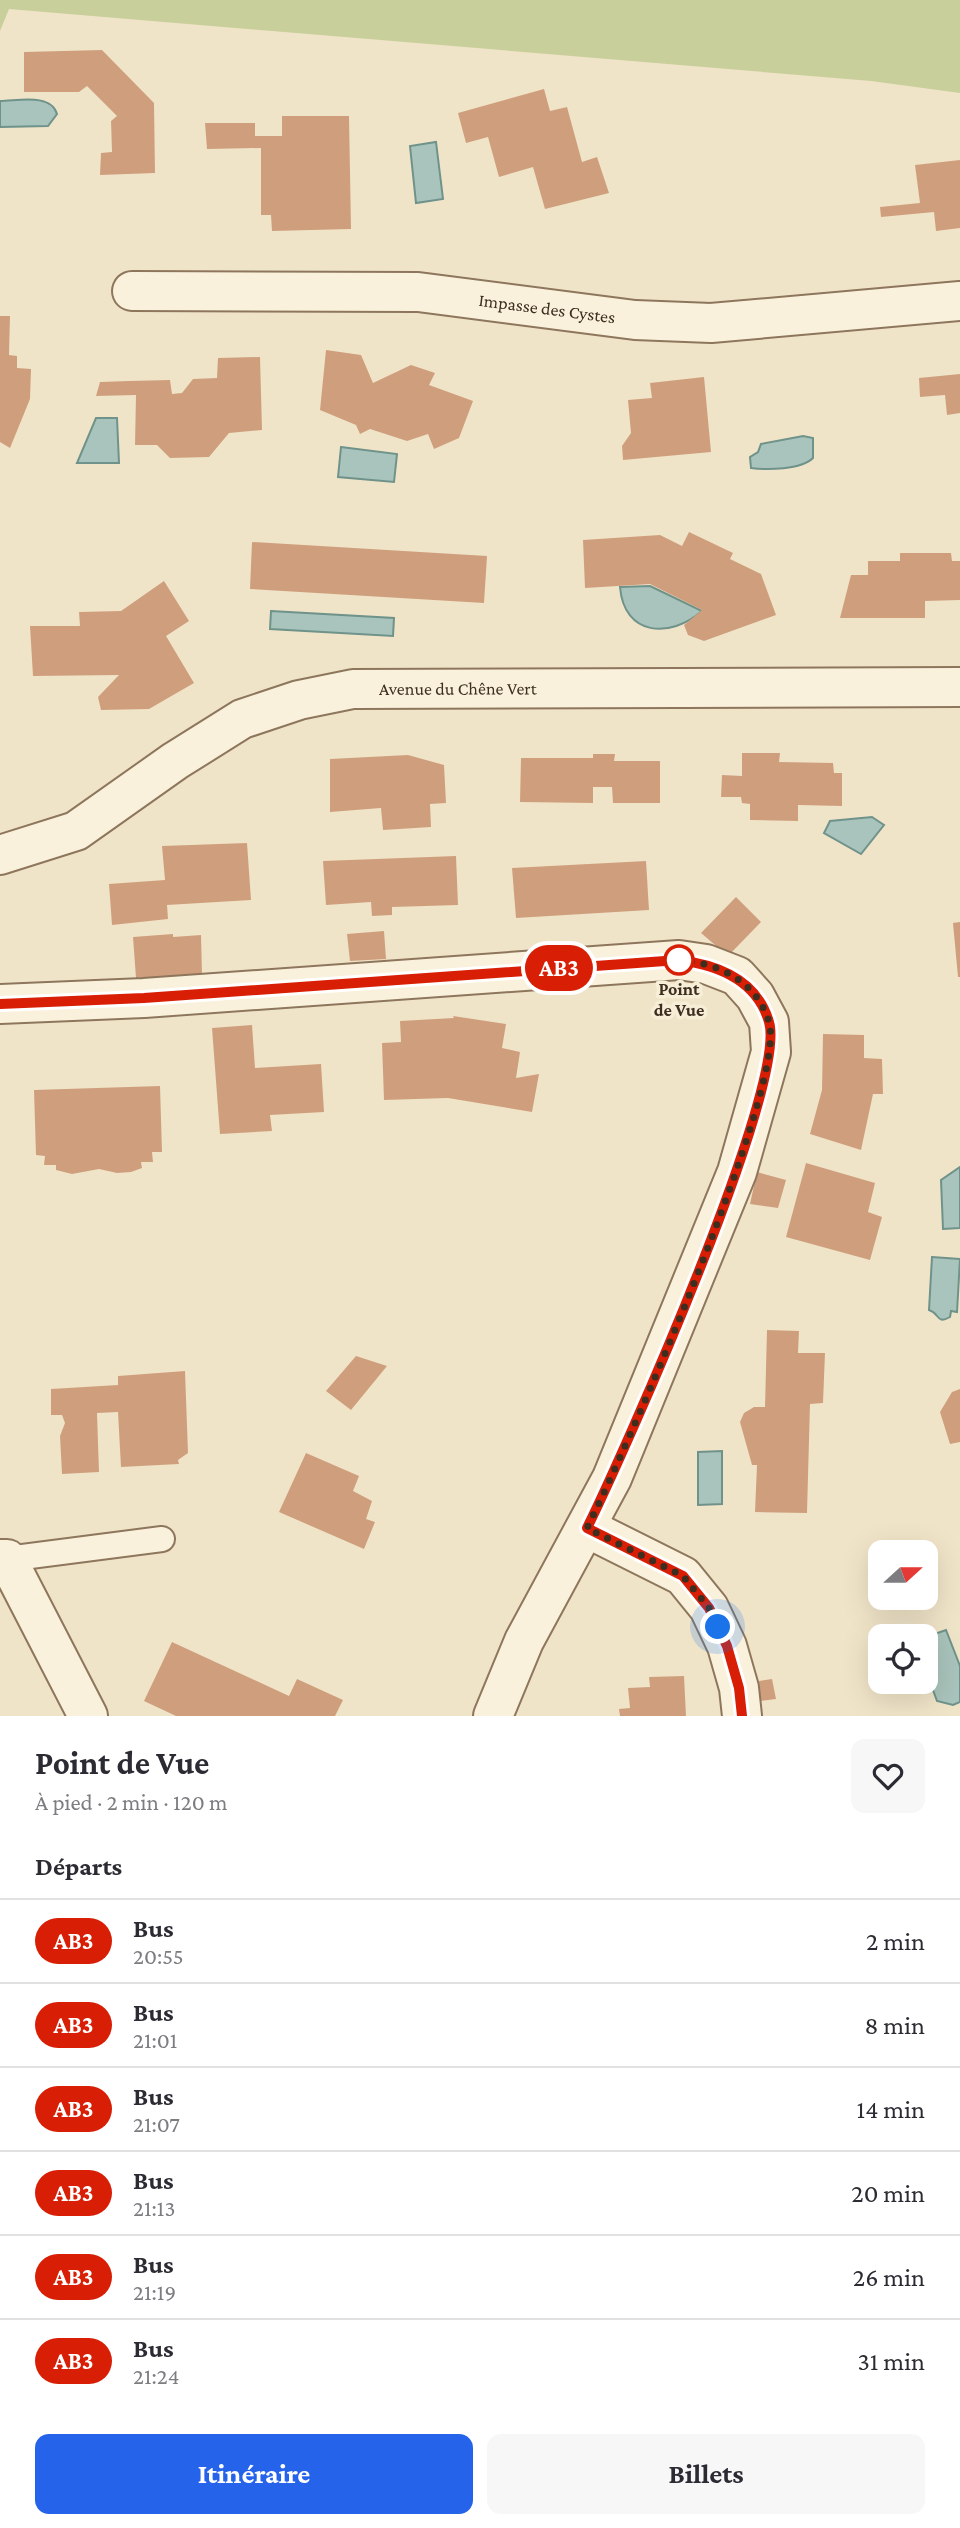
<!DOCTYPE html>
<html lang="fr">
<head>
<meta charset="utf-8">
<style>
	:root { --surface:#fff; --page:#f7f7f7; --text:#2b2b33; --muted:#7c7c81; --line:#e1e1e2; --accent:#2563eb }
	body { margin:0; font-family:"Crimson Pro",serif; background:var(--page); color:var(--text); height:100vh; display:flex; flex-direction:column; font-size:26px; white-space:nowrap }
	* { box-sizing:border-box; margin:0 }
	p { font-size:23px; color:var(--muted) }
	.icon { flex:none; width:38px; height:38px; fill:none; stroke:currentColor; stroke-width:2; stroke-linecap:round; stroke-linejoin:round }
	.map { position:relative; height:1716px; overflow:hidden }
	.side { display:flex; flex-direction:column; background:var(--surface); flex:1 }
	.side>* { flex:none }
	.badge { padding:0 14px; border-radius:23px; font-size:24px; line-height:46px }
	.needle { width:46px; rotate:69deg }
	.fabs { position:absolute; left:868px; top:1540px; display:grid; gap:14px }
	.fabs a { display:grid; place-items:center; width:70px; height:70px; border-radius:14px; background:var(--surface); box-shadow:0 7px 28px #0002; font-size:35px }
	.you { position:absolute; width:35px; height:35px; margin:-18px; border:5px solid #fff; border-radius:50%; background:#1a73e8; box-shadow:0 0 0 10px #1a73e833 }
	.map>.badge { position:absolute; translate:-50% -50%; box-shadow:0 0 0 4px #fff }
	h2 { padding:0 35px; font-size:26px; line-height:63px }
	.round { display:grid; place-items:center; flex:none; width:74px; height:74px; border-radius:14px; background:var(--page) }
	.headline { display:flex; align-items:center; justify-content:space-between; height:119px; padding:0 35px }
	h1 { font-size:33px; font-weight:700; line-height:52px }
	.cta { display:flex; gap:14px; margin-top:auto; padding:14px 35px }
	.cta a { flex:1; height:80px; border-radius:14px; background:var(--accent); color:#fff; font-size:28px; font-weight:700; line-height:80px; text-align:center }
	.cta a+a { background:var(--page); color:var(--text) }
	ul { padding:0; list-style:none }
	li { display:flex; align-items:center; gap:21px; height:84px; padding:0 35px; border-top:2px solid var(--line) }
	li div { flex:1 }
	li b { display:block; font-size:26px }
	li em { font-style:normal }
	li .badge { min-width:77px; font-weight:700; text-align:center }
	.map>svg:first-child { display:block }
	.green { fill:#c9cf9b }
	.water { fill:#a9c4bc; stroke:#6f938a; stroke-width:2 }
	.building { fill:#cf9f7d }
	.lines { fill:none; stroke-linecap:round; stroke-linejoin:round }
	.service-casing { stroke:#8d765c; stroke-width:28 }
	.minor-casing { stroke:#8d765c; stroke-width:42 }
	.service { stroke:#faf1dc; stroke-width:24 }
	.minor { stroke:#faf1dc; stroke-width:38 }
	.line-casing { stroke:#fff; stroke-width:16 }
	.line { stroke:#d81e05; stroke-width:10 }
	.walk { stroke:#3d2e20; stroke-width:7; stroke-dasharray:0 12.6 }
	.stop-dot { fill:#fff; stroke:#d81e05; stroke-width:3.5 }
	.labels { text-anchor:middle; stroke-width:7; stroke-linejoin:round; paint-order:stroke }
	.street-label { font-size:18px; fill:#3d2e20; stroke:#f7eed8 }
	.stop-label { font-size:18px; font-weight:bold; fill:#3d2e20; stroke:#f7eed8 }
</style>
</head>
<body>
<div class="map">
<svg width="960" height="1716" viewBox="0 0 960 1716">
	<rect width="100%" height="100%" fill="#f0e4c8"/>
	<!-- green -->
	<path class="green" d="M0,0h960v93l-89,-12 -862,-72 -9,22z"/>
	<!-- water -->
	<g class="water">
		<path d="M0,101c18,0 51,-8 57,13l-9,12 -48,1z"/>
		<path d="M436,142l7,57 -27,4 -6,-57z"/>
		<path d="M96,418h21l2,45h-42z"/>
		<path d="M803,436l10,2v20c-12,12 -46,12 -62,10l-1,-11 8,-5 3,-8z"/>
		<path d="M341,447l56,7 -3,28 -56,-5z"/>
		<path d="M650,586l52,25c-32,28 -78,25 -82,-24z"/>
		<path d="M271,611l123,7 -1,18 -123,-7z"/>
		<path d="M872,817l12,8 -23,29 -37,-21 6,-12z"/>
		<path d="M960,1167v61l-17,1 -2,-49z"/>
		<path d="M932,1257l28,2 -3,53 -6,-1 -1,6c-14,8 -10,-4 -21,-7z"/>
		<path d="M722,1451v53l-24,1v-53z"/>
		<path d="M946,1630l14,36v36l-7,3 -16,-4 -11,-30v-34z"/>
	</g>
	<!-- building -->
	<g class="building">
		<path d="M102,50l52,53 1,70 -55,2 1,-22 11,-1 -1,-31 6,-5 -30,-30 -8,6h-55v-40z"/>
		<path d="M544,89l6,22 17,-4 15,55 15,-5 12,36 -64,16 -12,-42 -34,10 -11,-40 -22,6 -8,-30z"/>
		<path d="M282,116h67l2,113 -79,2 -1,-16h-10v-67l-54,1 -2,-26h50v13h27z"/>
		<path d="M960,160v68l-24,3 -2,-19 -53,5 -1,-10 40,-4 -5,-38z"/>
		<path d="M0,316h10l-1,39 8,1v12l14,1 -1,30 -20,49 -10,-6z"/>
		<path d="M326,350l35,5 12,28 38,-18 24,8 -6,12 44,16 -14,37 -25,11 -6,-15 -21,7 -37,-12 -10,5 -4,-9 -36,-15z"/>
		<path d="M260,357l2,73 -33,3 -20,24 -39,1 -13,-13h-22l1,-50 -40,1 4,-14 29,-1 41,-1 2,14 10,-1 11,-14 24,-1 1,-20z"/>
		<path d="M960,374v39l-13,2 -2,-20 -25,2 -1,-19z"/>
		<path d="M704,377l7,75 -88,8 -1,-14 9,-13 -3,-33 24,-2 -2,-15z"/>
		<path d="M689,532l44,21 -3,6 31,15 15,41 -72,26 -16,-6 -4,-10 18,-15 -52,-26 -65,4 -2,-48 77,-5 22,11z"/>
		<path d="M252,542l235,14 -3,47 -234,-14z"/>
		<path d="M900,553h51l1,8h8v39l-35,1v17h-85l11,-43h17v-14h32z"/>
		<path d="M164,581l25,40 -23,15 28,47 -45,26 -48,1 -3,-13 21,-22 -86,1 -3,-50h50l-1,-14 42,-1z"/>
		<path d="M742,753h38l-1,9 54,1 1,10h8v33l-44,-1v16l-48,-1v-16l-8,-1 -1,-6h-20l1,-22 20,1z"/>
		<path d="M593,754h22l-1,7h46v42h-47l-1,-16h-19v16l-73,-1 1,-44h72z"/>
		<path d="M408,755l36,10 2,38 -16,1 1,23 -48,3 -2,-22 -51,4v-53z"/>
		<path d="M247,843l4,57 -84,5 1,14 -56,6 -3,-41 56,-4 -3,-34z"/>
		<path d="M456,856l2,49 -66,2v8l-20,1 -1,-14 -45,3 -3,-44z"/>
		<path d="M646,861l3,49 -133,8 -4,-50z"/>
		<path d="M736,897l25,25 -33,34 -27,-23z"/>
		<path d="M960,922v55h-2l-5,-54z"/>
		<path d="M384,931l2,28 -36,2 -3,-27z"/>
		<path d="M173,934v3l28,-2 1,39 -66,4 -3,-41z"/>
		<path d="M453,1016l53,8 -4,24 18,4 -4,26 23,-4 -7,38 -84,-14 -64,2 -2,-57 19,-1 -1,-21 54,-3z"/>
		<path d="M252,1025l3,43 66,-4 3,48 -54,3 2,16 -52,3 -8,-106z"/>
		<path d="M823,1034l41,1v23l18,1 1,35h-10l-12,56 -51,-16 12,-44z"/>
		<path d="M160,1086l2,66h-10l1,10h-12l1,6 -11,4 -14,1 -18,-4 -27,5 -16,-4v-5h-12l1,-9 -9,-1 -2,-65z"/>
		<path d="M806,1163l69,20 -7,29 14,5 -12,43 -84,-23z"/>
		<path d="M757,1172l29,8 -8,28 -28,-4z"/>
		<path d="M767,1330l32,1 -1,22h27l-2,50 -13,1 -3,109 -52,-1 2,-47h-5l-12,-43 4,-9 10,-6h11z"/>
		<path d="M356,1356l31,10 -36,44 -25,-19z"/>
		<path d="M185,1371l3,82 -10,7 1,4 -58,3 -3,-55 -21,1 2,59 -37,2 -2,-38 5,-13 -3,-8h-11v-26l67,-4v-9z"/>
		<path d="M960,1389v53l-10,2 -10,-32 12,-20z"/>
		<path d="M306,1453l53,23 -6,15 19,10 -6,18 9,3 -11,27 -85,-37z"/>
		<path d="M172,1642l117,54 8,-17 46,21 -8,16h-159l-32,-15z"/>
		<path d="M684,1676l2,40h-66l-1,-7 11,-1 -2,-20 22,-1 -1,-10z"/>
		<path d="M772,1679l4,20 -16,2 -1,-20z"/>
	</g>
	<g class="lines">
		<defs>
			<path id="service" d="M7,1559l155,-20"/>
			<g id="minor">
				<path id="s1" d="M132,291l286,1 217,28 76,3 249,-22"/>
				<path id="s2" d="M0,855l76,-24 99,-70 67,-42 57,-19 54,-11 607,-2"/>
				<path d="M0,1004l144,-6 535,-38 27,4 31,12 18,20 14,26 2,30 -34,120 -125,306 -88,163 -31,75"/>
				<path d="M587,1528l96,48 26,32 18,38 12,42 3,28"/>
				<path d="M0,1559h7l81,157"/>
			</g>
		</defs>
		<!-- service casing -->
		<use href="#service" class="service-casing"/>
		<!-- minor casing -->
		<use href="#minor" class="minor-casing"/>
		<!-- service -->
		<use href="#service" class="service"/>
		<!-- minor -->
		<use href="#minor" class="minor"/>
	</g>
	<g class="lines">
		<defs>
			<path id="line" d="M0,1004l144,-6 535,-38c39,5 78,20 90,62 19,64 -145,431 -182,506l96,48 26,32 18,38 12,42 3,28"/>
		</defs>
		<!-- line casing -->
		<use href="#line" class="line-casing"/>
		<!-- line -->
		<use href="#line" class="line"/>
		<!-- walk -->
		<path class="walk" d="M679,960c39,3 78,21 90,62 19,62 -145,432 -182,506l96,48 26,32 9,19"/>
	</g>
	<!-- markers -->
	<circle class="stop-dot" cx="679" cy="960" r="14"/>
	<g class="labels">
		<!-- street labels -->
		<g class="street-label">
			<text dy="6" stroke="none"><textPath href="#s1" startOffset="416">Impasse des Cystes</textPath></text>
			<text dy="6" stroke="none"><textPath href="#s2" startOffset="500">Avenue du Chêne Vert</textPath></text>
		</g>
		<!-- stop labels -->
		<g class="stop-label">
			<text x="679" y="995">Point<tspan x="679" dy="21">de Vue</tspan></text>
		</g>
	</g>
</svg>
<div class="fabs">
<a><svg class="needle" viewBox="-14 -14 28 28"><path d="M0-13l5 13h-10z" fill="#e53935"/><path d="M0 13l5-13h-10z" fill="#7c7c81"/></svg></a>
<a><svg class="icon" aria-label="locate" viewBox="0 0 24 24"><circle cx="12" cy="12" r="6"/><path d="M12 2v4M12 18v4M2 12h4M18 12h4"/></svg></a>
</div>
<div class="you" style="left:718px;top:1627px"></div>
<b class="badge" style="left:559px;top:968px;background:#d81e05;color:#fff">AB3</b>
</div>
<section class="side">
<div class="headline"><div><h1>Point de Vue</h1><p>À pied · 2 min · 120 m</p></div><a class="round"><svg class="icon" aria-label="heart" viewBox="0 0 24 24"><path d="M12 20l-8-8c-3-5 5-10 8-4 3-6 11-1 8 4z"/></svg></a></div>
<h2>Départs</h2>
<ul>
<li><span class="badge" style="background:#d81e05;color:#fff">AB3</span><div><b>Bus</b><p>20:55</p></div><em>2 min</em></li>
<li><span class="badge" style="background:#d81e05;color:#fff">AB3</span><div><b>Bus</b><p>21:01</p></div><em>8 min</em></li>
<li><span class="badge" style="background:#d81e05;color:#fff">AB3</span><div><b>Bus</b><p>21:07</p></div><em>14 min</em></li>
<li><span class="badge" style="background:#d81e05;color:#fff">AB3</span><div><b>Bus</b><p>21:13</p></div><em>20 min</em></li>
<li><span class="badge" style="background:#d81e05;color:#fff">AB3</span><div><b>Bus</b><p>21:19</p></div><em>26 min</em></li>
<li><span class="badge" style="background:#d81e05;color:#fff">AB3</span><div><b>Bus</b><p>21:24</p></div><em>31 min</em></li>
</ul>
<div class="cta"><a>Itinéraire</a><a>Billets</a></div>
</section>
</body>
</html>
